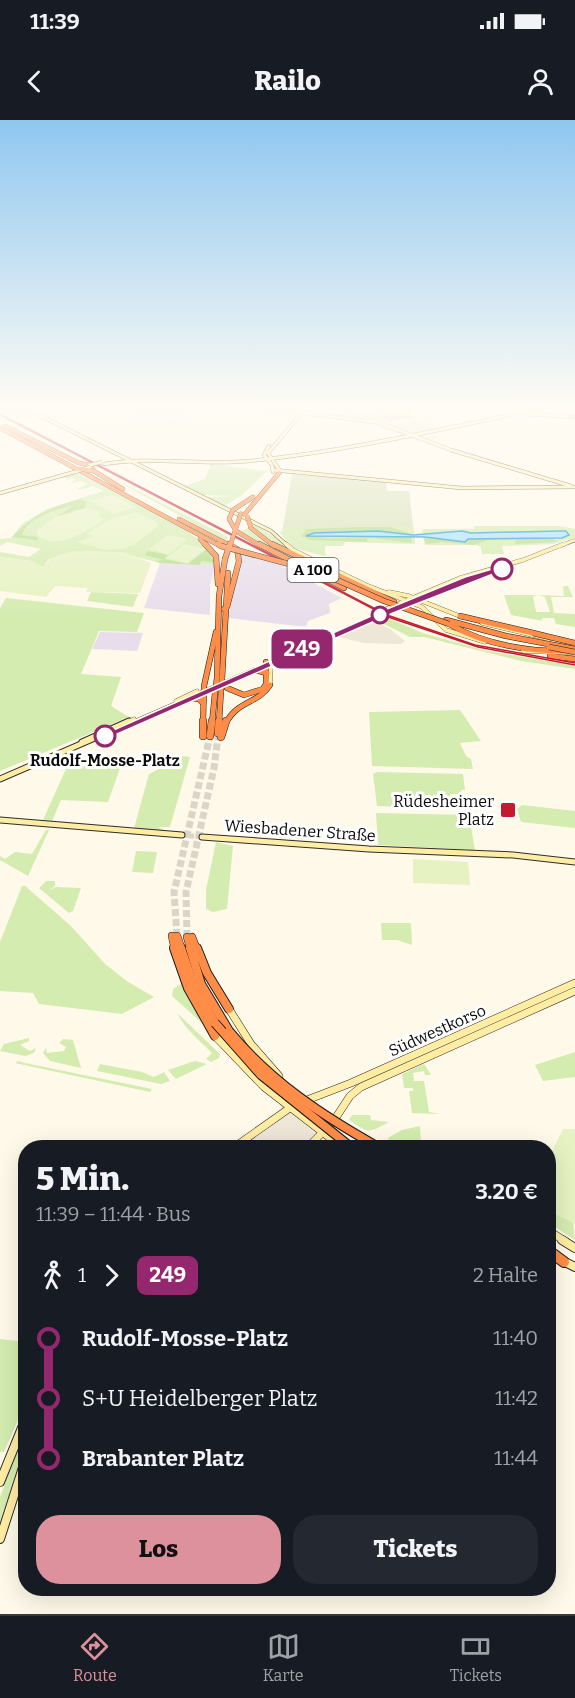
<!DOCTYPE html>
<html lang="de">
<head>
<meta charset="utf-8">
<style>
	:root { --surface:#171b24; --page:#242831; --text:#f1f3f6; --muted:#9ea1a6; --line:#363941; --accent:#dd919c }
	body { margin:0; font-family:Bitter,serif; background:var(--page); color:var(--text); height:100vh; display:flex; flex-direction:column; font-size:22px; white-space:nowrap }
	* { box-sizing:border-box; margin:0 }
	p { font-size:20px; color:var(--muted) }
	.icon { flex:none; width:33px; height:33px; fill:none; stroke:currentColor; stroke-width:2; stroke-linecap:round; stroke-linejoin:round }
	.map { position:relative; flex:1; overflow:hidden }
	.panel { position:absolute; left:18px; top:1020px; width:538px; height:456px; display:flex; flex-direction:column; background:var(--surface); border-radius:24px; box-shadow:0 6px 24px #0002 }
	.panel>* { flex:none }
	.badge { padding:0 12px; border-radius:9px; font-size:21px; line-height:39px }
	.map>.badge { position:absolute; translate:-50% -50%; box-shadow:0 0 0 3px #fff }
	.legs { display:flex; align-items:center; gap:9px; height:66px; padding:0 18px; font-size:20px }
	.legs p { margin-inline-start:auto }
	.headline { display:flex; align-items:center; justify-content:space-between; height:102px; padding:0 18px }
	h1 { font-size:33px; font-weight:800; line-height:45px }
	.action { display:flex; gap:12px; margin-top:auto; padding:12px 18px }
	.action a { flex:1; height:69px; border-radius:24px; background:var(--accent); color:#111; font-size:24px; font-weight:800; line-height:69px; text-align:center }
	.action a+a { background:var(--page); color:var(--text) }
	ul { padding:0 18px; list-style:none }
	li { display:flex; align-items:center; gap:21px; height:60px; font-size:22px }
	li i { display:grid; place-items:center; width:9px; height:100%; margin:0 8px; background:currentColor }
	li i::after { content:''; width:15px; height:15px; margin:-8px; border:4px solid; border-radius:50%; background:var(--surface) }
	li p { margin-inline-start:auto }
	li:first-child i { background:linear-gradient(#0000 50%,currentColor 0) }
	li:last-child i { background:linear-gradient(currentColor 50%,#0000 0) }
	.status { display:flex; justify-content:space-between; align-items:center; height:42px; padding:0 30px; background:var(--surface); direction:ltr }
	.status svg { height:16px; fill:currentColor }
	header { display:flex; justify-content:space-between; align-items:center; height:78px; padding:0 18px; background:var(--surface); font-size:27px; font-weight:800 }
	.dock { display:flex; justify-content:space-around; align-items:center; height:84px; border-top:2px solid var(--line); background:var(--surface); font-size:16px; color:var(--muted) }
	.dock a { display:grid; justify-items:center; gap:3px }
	.dock .selected { color:var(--accent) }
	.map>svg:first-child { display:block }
	.industrial { fill:#e8deeb }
	.green { fill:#d4ecb0 }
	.forest { fill:#b8de8e }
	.cemetery { fill:#d8e2b9 }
	.pitch { fill:#e6f2c2 }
	.plaza { fill:#eee7d8 }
	.water { fill:#a9e3fb; stroke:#2aa0d7; stroke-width:1.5 }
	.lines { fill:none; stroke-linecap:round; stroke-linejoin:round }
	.secondary-tunnel { stroke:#dad5c8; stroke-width:5; stroke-dasharray:5 2; stroke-linecap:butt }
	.highway-tunnel { stroke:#dad5c8; stroke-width:7; stroke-dasharray:7 3; stroke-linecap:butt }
	.secondary-far4-casing { stroke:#2d2d2d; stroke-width:4 }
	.secondary-far3-casing { stroke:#2d2d2d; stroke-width:4.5 }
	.secondary-far2-casing { stroke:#2d2d2d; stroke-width:7 }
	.secondary-far1-casing { stroke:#2d2d2d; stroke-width:8 }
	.secondary-casing { stroke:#2d2d2d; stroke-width:10 }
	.highway-far4-casing { stroke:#1c1c1c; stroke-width:4.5 }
	.highway-far3-casing { stroke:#1c1c1c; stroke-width:6 }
	.highway-far2-casing { stroke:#1c1c1c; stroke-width:8 }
	.highway-far1-casing { stroke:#1c1c1c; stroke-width:10 }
	.highway-casing { stroke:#1c1c1c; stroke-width:12 }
	.secondary-far4 { stroke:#ffeda4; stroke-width:3 }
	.secondary-far3 { stroke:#ffeda4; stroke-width:4 }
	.secondary-far2 { stroke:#ffeda4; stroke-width:5 }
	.secondary-far1 { stroke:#ffeda4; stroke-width:7 }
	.secondary { stroke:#ffeda4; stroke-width:8 }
	.highway-far4 { stroke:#ff8c47; stroke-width:4 }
	.highway-far3 { stroke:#ff8c47; stroke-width:5 }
	.highway-far2 { stroke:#ff8c47; stroke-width:7 }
	.highway-far1 { stroke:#ff8c47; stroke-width:8 }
	.highway { stroke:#ff8c47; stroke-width:10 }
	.tram { stroke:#c4192f; stroke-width:1.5 }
	.rail { stroke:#c4192f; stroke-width:1.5 }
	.secondary-bridge-far1-casing { stroke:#2d2d2d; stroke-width:4; stroke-linecap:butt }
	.secondary-bridge-casing { stroke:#2d2d2d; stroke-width:4.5; stroke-linecap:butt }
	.highway-bridge-far2-casing { stroke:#1c1c1c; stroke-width:4.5; stroke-linecap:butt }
	.highway-bridge-far1-casing { stroke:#1c1c1c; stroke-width:6; stroke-linecap:butt }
	.highway-bridge-casing { stroke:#1c1c1c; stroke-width:10; stroke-linecap:butt }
	.secondary-bridge-far1 { stroke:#ffeda4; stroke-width:3 }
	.secondary-bridge { stroke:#ffeda4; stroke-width:4 }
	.highway-bridge-far2 { stroke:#ff8c47; stroke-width:4 }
	.highway-bridge-far1 { stroke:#ff8c47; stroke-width:5 }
	.highway-bridge { stroke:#ff8c47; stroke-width:8 }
	.line-1 { fill:#95276e; stroke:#fff; stroke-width:1.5 }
	.stop-1-dot { fill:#fff; stroke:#95276e; stroke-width:3 }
	.poi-dot { fill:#c4192f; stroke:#fff; stroke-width:2 }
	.labels { text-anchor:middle; stroke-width:6; stroke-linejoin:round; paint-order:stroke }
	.shield { fill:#fff; stroke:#545454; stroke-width:1.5 }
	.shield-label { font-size:15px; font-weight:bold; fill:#0b0b0b }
	.stop-label { font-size:16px; font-weight:bold; fill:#0b0b0b; stroke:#fff }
	.poi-label { font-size:16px; fill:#0b0b0b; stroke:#fff; text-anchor:end }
	.street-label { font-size:16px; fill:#0b0b0b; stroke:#fff }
</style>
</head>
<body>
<div class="status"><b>11:39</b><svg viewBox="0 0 49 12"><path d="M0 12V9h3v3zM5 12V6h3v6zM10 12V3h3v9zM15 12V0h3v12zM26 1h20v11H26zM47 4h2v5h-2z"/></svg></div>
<header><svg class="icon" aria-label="back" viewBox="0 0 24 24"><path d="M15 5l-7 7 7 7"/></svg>Railo<svg class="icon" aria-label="person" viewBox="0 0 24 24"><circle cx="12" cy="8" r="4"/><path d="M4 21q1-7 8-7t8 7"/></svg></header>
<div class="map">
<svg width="575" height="1494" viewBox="0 0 575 1494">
	<rect width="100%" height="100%" fill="#fff9e9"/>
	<!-- industrial -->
	<g class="industrial">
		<path d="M139,287h49l-6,14h-4l-2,3 -43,-1z"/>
		<path d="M239,426l40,18 63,34 -13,6 1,9 -22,8 -2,6 -78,-9 13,-57 -5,-14z"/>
		<path d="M160,443l55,2 -5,21v29l-66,-7z"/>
		<path d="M100,512l43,1 -6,18 -45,-2z"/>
	</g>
	<!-- green -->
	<g class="green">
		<path d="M211,344l56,7 -25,24 -17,11 -18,-9 26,-1 -30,-1 -19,-9 21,-7z"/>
		<path d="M94,348l134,69 -1,5z"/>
		<path d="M77,353l105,55 -2,1 3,-1c14,11 28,19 32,37l-55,-2 -27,-7h-75l-10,4 -5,7 -12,-6 -31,-4v-5l29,5 12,-8 -34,-7 -7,4v-7l11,-1 11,-14 25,-15 56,-18 -5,-3 -23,7 21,-7 -3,-2 -12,4 -7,-3 6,1 8,-4 -7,-3 -12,3 7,-4 -3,-2 -11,3 5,-2 -5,-2z"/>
		<path d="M255,405c19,10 33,24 52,35 -15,7 -53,-20 -68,-28z"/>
		<path d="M362,405l51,1 2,9 -37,-4 8,5 29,1v7l-70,-2 -2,4h-18v8h3l-4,2 -30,-8 -14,-15 3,-5z"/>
		<path d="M474,406h85l16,3v8l-21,7 -52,2 2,8h-22l-1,-7 -6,-2h-50l-2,-8 79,3 67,-5 -1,-4 -145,4 -1,-6h52z"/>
		<path d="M563,466h5l5,11h-22l3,16 21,1v13l-19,-3 -2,-6h-11l-2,2 2,1 -32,-6 -7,-20h33l-4,2 3,15h14l-5,-15 -6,-2 25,1z"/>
		<path d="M91,472l47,2 -5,13 -46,-6z"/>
		<path d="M6,478l138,15 -7,19 -38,-1 -18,43 40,3 -10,29 18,11 -129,54v-163z"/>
		<path d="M385,497l38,16 60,17 92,16v3l-54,-8 -97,-24h-14l-32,-16z"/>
		<path d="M460,590l21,31 -21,2 6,13 5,3 2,10 -101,-3 -3,-54z"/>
		<path d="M82,631l-6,15 44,2 -12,34 -47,-2 -9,21 -9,-1 27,-60 -4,-3z"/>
		<path d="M162,634l28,3 -20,70h-12l8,4 -32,-3 15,-54 10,-5z"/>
		<path d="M377,652l86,2 2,16h-4l1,4h-12l2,15 -75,-3 -4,-32z"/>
		<path d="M522,685l53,6v17l-54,-6 -4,-13z"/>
		<path d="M376,693l93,2 6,35 -97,-5z"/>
		<path d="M46,710h3l-21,46 -28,-16v-4l5,3 10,-7 17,2z"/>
		<path d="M216,722l17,4 -6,63 -14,3 -7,-3v-19z"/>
		<path d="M136,731l21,1 -4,21 -21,-1z"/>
		<path d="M46,761h9v5l-7,5 8,-4 25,1 -8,23 -4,2 -30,-25z"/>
		<path d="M22,766h3l46,40 34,38 23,18 26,15 -32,17 -83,-10 -6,-11 -33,-2v-49z"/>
		<path d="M381,803h30l1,22 -15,-5h-15z"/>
		<path d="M181,864l21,37 -1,1 -29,-26 1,-7z"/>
		<path d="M177,893l43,41 -1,4 -8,4 -5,-3 6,-6c-12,-12 -26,-23 -35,-40z"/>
		<path d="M29,918v3l-9,4 10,6 6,-3 -2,5 -9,3 -25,-5 4,-7z"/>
		<path d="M63,919l10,1 8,28 -31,-7 -7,-8 3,-5 1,5 17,-2 2,-4 -7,-4z"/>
		<path d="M575,932v25l-32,4 -8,-16z"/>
		<path d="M18,941l7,2 127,26 -2,3 -135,-29z"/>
		<path d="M195,941l12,3 -31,15 -8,-9z"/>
		<path d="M100,944l42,8 12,5 10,-5 6,9 -9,3 -64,-13z"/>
		<path d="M424,944l7,11h-6l-1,-4 -11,2 1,8h10l5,31 11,2 -28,-1 -3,-22h4v-3h-9l-2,-14z"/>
		<path d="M352,995h18l1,5 18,2c-21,11 -19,12 -40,-2z"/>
		<path d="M420,1006l1,18 7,3h-29l-11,-5v-4l14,-8z"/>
		<path d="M549,1091l24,11 2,18 -26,-17z"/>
		<path d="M0,1219l26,3 -1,62 -21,48h-4z"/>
		<path d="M25,1308v19l-25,76v-26z"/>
	</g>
	<!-- forest -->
	<g class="forest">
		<path d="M346,287l29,2 3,7 9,-1 -12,-8h25l4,5 3,-1 -4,-4h10l-1,11 -24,4z"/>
		<path d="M80,379l6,3 -1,7 -10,1 -32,21 -6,-1 37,-25c-17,5 -46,11 -52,30l15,2 1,3 -26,-3c25,-25 35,-28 68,-38z"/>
		<path d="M358,407h32l25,8 -37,-4 -71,4 20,3 84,-1 1,6 -39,-5 -6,1v3l-57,-2 -9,-4 5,-5 -3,-2z"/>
		<path d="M569,415h4l-22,4 7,2 -3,1 -38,2 -3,-2 3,-2h-29l-14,5 -32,-3 -16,2 -3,-7 42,5 3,-3 94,-1z"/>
		<path d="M207,429l8,13 -14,-1 -1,4 -40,-2 -4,-2 8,-1 -19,-5 3,-4 20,4 -4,4 24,5z"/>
	</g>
	<!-- cemetery -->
	<path class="cemetery" d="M292,354l94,8 1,9h22l4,35 -130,2z"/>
	<!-- pitch -->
	<g class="pitch">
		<path d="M113,375l23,12 -22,7 -23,-13z"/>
		<path d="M86,388l13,3 1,6 6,2c-18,11 -48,33 -69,16v-5l18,-13z"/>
		<path d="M135,392l21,9 3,5 -26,19 -9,4 -20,1 -27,-8 15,-6 -6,-2 22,-14z"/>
		<path d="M168,415l20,4 -19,15 -21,-5z"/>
		<path d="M185,424l21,5 -19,14 -21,-5z"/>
		<path d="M124,432l27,11 -11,30 -54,-1 2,-4 -33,-2 -9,11 -46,-6v-34l31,4 12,6c16,-23 57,-14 81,-15z"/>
		<path d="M413,739l55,3 2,23 -57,-2z"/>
		<path d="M563,1009h12v97l-2,-4 -24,-11v-53z"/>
	</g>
	<!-- plaza -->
	<g class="plaza">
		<path d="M420,299l13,7 7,7v4l-10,4h-18l-35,-15z"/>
		<path d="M373,500l17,9 15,12 -4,3 -37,-1 -29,-7z"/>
		<path d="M281,985l42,34 -10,8 -86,1 53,-37z"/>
	</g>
	<!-- water -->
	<path class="water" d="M378,411l35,4 49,-4 9,2 88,-2h7l3,4 -7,3 -94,1 -3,3 -40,-5 -119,-1 8,-3z"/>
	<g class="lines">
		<!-- secondary-tunnel -->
		<path class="secondary-tunnel" d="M182,715l20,2"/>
		<!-- highway-tunnel -->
		<g class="highway-tunnel">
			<path d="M177,816l-3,-44 36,-156"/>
			<path d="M187,817l-1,-45 28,-124 4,-31"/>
		</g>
		<defs>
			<g id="secondary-far4">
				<path d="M23,287l248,124 17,15"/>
				<path d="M260,287l113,15"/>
				<path d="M337,287l114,43 120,36"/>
				<path d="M0,292l20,-5"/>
				<path d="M526,294l49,3"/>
				<path d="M269,326l-5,9 8,10 1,7"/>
				<path d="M104,344c48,-8 97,2 145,-3 101,-10 201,-34 300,-54"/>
				<path d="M273,350l189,18 113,-1"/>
				<path d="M280,351l-12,-18 39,-46"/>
				<path d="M0,373l78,-22"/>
				<path d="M560,426l15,-6"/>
			</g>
			<g id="secondary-far3">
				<path d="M286,424l7,6 73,35 56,22 24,23 39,12"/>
				<path d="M389,472l20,4 53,21"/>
				<path d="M399,488l81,-33"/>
				<path d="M386,489l74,-31 63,-18 41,-16"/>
				<path d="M482,503l67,16"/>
				<path d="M523,531l52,2"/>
				<path d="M267,543l4,2 -1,20"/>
				<path d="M176,581l21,-10"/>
				<path d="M126,603l8,-4"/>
				<path d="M131,603l248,-107"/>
			</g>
			<g id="secondary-far2">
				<path d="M82,622l47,-21"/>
				<path d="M0,659l134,-58"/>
				<path d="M0,700l182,15"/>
				<path d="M202,717l167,12 144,6 62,7"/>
			</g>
			<g id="secondary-far1">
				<path d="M229,889l22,35 28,32"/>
				<path d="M215,916l49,51 79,61"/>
				<path d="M233,1028l61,-43 57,-22 224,-100"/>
				<path d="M307,1028l26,-26 17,-26 11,-9 214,-96"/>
				<path d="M549,1111l16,10"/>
			</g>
			<g id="secondary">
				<path d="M562,1120l13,8"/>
				<path d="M563,1141l12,6"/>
				<path d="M0,1362l26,-64"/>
				<path d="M0,1419l26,-81"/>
			</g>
			<g id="highway-far4">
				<path d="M5,306l74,37 11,2"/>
				<path d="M0,308l220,118"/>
				<path d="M92,347l2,4 29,18"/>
				<path d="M233,390l20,-13"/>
				<path d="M244,395l35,-42"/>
				<path d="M179,399l52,27"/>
				<path d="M251,408l23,18"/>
				<path d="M236,411l25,15"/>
				<path d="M200,419l6,7"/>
			</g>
			<g id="highway-far3">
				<path d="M205,424l11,12 2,28"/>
				<path d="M218,424l3,2"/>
				<path d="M259,424l85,44"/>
				<path d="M272,424l122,58"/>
				<path d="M224,489l3,-2 12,-46 -2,-12 -9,-5"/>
				<path d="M460,496l73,17"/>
				<path d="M446,500l60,16 69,13"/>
				<path d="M451,505c34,20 80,27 119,26"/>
				<path d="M550,536l25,3"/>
				<path d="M255,550l12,3"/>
				<path d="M217,558l2,-82 6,-37"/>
				<path d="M222,559l6,-106"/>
				<path d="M227,568l17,7 19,-6 3,-5v-22"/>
				<path d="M191,578l8,1 4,4"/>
				<path d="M203,603l1,-37 12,-54"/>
				<path d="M212,603l3,-30"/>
				<path d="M219,603l2,-32"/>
				<path d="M226,603c12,-23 32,-19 44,-38"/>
			</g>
			<g id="highway-far2">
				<path d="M218,613l1,-12"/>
				<path d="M203,616v-15"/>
				<path d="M210,616l2,-15"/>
				<path d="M221,617l5,-16"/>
				<path d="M172,816l3,14"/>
				<path d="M177,816l5,14"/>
				<path d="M187,817l4,13"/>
				<path d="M192,817l5,13"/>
			</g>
			<g id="highway-far1">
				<path d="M174,828l14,40 27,48"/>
				<path d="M181,828l13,38 21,37"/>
				<path d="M190,828l11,36 28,47"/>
				<path d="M197,828l10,25 22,36"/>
			</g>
			<path id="highway" d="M549,1131l15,11"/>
		</defs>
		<!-- secondary-far4 casing -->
		<use href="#secondary-far4" class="secondary-far4-casing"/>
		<!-- secondary-far3 casing -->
		<use href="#secondary-far3" class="secondary-far3-casing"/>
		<!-- secondary-far2 casing -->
		<use href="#secondary-far2" class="secondary-far2-casing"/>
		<!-- secondary-far1 casing -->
		<use href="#secondary-far1" class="secondary-far1-casing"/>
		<!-- secondary casing -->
		<use href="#secondary" class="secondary-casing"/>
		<!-- highway-far4 casing -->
		<use href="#highway-far4" class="highway-far4-casing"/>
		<!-- highway-far3 casing -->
		<use href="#highway-far3" class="highway-far3-casing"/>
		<!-- highway-far2 casing -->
		<use href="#highway-far2" class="highway-far2-casing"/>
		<!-- highway-far1 casing -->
		<use href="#highway-far1" class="highway-far1-casing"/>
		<!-- highway casing -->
		<use href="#highway" class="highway-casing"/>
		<!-- secondary-far4 -->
		<use href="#secondary-far4" class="secondary-far4"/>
		<!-- secondary-far3 -->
		<use href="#secondary-far3" class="secondary-far3"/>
		<!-- secondary-far2 -->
		<use href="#secondary-far2" class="secondary-far2"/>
		<!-- secondary-far1 -->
		<use href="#secondary-far1" class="secondary-far1"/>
		<!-- secondary -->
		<use href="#secondary" class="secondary"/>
		<!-- highway-far4 -->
		<use href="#highway-far4" class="highway-far4"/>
		<!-- highway-far3 -->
		<use href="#highway-far3" class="highway-far3"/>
		<!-- highway-far2 -->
		<use href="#highway-far2" class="highway-far2"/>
		<!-- highway-far1 -->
		<use href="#highway-far1" class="highway-far1"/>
		<!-- highway -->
		<use href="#highway" class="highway"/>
		<!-- tram -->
		<path class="tram" d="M0,294l387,201 88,30 100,18"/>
		<!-- rail -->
		<path class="rail" d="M0,295l391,203 87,29 97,18"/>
		<defs>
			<g id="secondary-bridge-far1">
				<path d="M90,345l12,-3"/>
				<path d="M78,351l12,-4"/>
			</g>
			<path id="secondary-bridge" d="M379,496l11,-5"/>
			<g id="highway-bridge-far2">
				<path d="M79,349l15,2"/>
				<path d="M233,390l-4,9 7,12"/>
				<path d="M247,396l4,12"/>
				<path d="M230,426l11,-33"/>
			</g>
			<g id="highway-bridge-far1">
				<path d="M221,426l98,26 65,29 65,23"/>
				<path d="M225,439l5,-15"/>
				<path d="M533,513l42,10"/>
				<path d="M549,527l26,5"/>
				<path d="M221,571l1,-12"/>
				<path d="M215,573l2,-15"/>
			</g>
			<g id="highway-bridge">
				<path d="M215,903l46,52 91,73"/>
				<path d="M229,911c42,51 94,85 151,117"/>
			</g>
		</defs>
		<!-- secondary-bridge-far1 casing -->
		<use href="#secondary-bridge-far1" class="secondary-bridge-far1-casing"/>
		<!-- secondary-bridge casing -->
		<use href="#secondary-bridge" class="secondary-bridge-casing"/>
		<!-- highway-bridge-far2 casing -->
		<use href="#highway-bridge-far2" class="highway-bridge-far2-casing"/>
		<!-- highway-bridge-far1 casing -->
		<use href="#highway-bridge-far1" class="highway-bridge-far1-casing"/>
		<!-- highway-bridge casing -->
		<use href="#highway-bridge" class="highway-bridge-casing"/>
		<!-- secondary-bridge-far1 -->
		<use href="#secondary-bridge-far1" class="secondary-bridge-far1"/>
		<!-- secondary-bridge -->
		<use href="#secondary-bridge" class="secondary-bridge"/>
		<!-- highway-bridge-far2 -->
		<use href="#highway-bridge-far2" class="highway-bridge-far2"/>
		<!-- highway-bridge-far1 -->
		<use href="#highway-bridge-far1" class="highway-bridge-far1"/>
		<!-- highway-bridge -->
		<use href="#highway-bridge" class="highway-bridge"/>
	</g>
	<!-- sky -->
	<linearGradient id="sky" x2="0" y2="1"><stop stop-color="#8fc7f0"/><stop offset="0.58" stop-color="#fffcf5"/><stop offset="1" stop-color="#fffcf5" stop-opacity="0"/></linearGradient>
	<rect width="575" height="496" fill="url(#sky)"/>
	<!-- line-1 -->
	<path class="line-1" d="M499,447l7,2 -113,44 -285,125 -8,-2 287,-127 78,-32z"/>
	<!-- markers -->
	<g class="stop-1-dot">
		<circle cx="502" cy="449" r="10"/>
		<circle cx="380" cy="495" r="8"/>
		<circle cx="105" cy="616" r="10"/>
	</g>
	<rect class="poi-dot" x="500" y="682" width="16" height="16" rx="3"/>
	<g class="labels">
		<!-- shield labels -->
		<rect class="shield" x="287.5" y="438" width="51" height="24" rx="4.5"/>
		<g class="shield-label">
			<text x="313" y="455">A 100</text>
		</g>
		<!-- stop labels -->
		<g class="stop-label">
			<text x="105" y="646">Rudolf-Mosse-Platz</text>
		</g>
		<!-- poi labels -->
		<g class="poi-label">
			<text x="494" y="687">Rüdesheimer<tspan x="494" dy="18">Platz</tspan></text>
		</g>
		<!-- street labels -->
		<g class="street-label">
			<text transform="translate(300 710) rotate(4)" y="6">Wiesbadener Straße</text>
			<text transform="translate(437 910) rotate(-24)" y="6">Südwestkorso</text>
		</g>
	</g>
</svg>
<b class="badge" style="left:302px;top:529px;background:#95276e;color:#fff">249</b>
<section class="panel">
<div class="headline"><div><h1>5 Min.</h1><p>11:39 – 11:44 · Bus</p></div><b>3.20 €</b></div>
<div class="legs"><svg class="icon" aria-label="walk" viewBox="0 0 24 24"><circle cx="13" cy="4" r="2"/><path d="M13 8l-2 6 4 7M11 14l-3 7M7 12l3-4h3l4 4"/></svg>1<svg class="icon" aria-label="forward" viewBox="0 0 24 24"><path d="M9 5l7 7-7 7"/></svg><b class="badge" style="background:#95276e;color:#fff">249</b><p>2 Halte</p></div>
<ul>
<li><i style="color:#95276e"></i><b>Rudolf-Mosse-Platz</b><p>11:40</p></li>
<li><i style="color:#95276e"></i><span>S+U Heidelberger Platz</span><p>11:42</p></li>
<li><i style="color:#95276e"></i><b>Brabanter Platz</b><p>11:44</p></li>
</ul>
<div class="action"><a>Los</a><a>Tickets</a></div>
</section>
</div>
<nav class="dock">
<a class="selected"><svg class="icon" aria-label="directions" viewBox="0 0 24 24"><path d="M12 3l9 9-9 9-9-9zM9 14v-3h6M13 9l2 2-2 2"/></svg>Route</a>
<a><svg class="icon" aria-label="map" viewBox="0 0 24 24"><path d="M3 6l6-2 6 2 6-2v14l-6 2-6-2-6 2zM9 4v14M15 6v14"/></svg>Karte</a>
<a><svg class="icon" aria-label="tickets" viewBox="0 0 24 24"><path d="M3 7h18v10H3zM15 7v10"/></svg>Tickets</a>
</nav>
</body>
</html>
